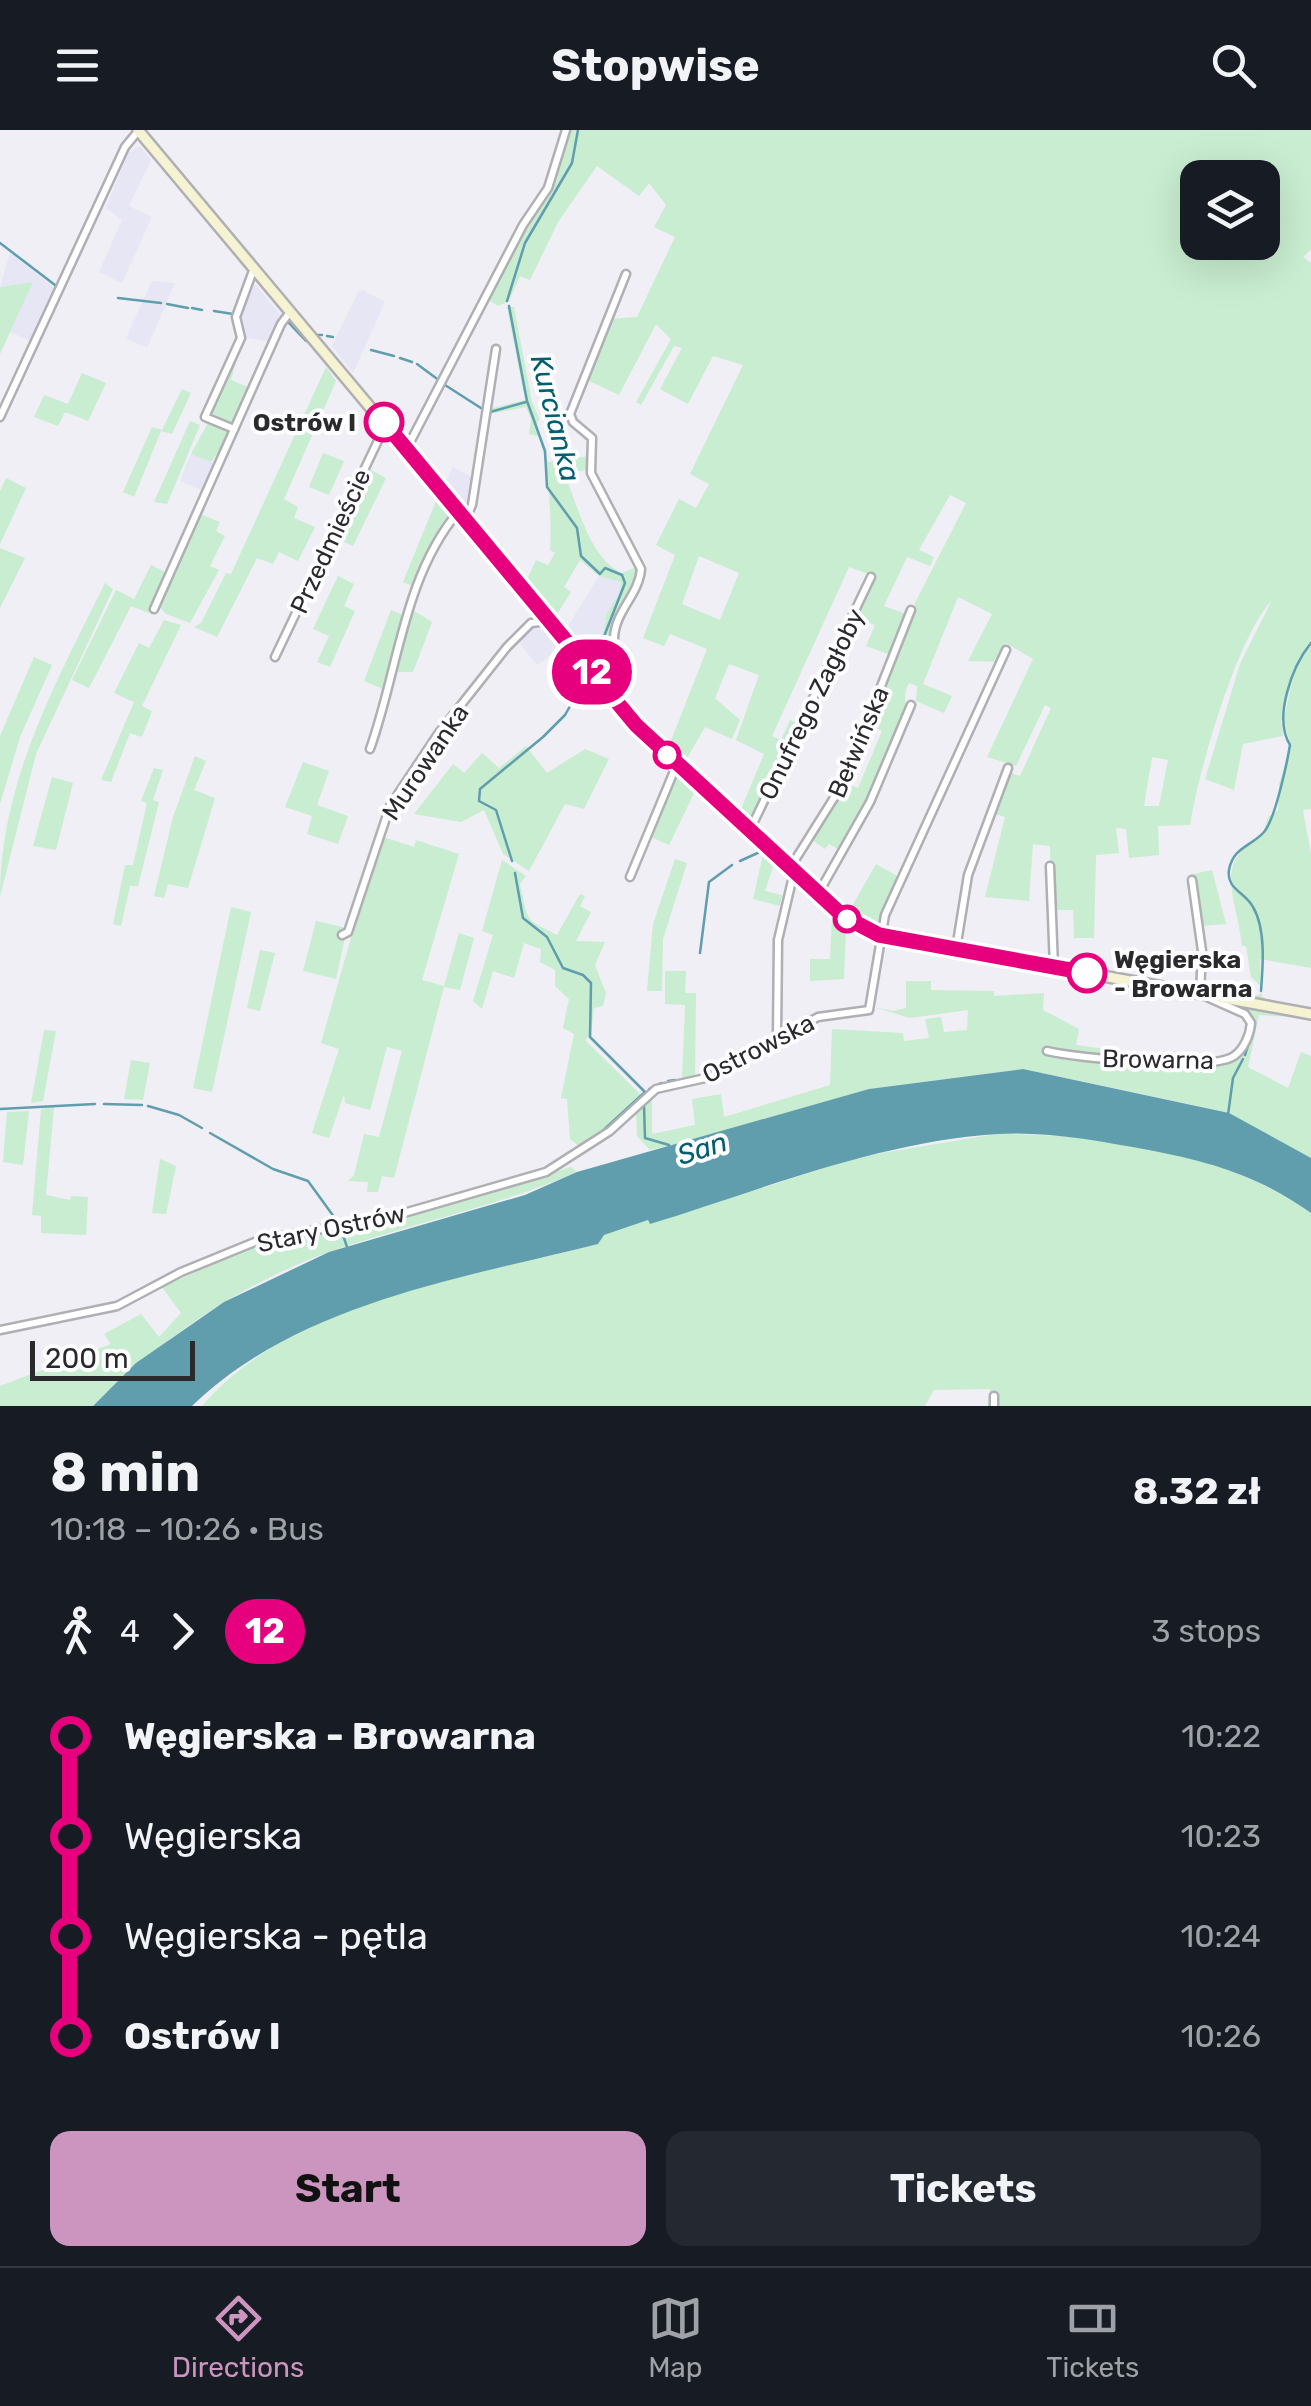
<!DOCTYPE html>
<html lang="en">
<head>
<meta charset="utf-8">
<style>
	:root { --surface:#171b24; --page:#242831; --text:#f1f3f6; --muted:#9ea1a6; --line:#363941; --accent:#cb95bf }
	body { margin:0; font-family:Rubik,sans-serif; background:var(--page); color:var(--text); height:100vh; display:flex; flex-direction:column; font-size:38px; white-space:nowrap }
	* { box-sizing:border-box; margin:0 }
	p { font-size:32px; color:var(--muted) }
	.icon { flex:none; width:55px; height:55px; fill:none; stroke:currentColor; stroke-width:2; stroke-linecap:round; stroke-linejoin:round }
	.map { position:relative; height:1276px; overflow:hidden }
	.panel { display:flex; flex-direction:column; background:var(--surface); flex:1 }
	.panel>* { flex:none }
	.badge { padding:0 20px; border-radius:32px; font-size:35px; line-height:65px }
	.tools { position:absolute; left:1180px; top:30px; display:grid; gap:20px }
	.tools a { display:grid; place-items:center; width:100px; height:100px; border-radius:20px; background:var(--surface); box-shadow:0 10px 40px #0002; font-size:50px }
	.scale { position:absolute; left:30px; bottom:25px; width:165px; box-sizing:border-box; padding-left:10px; border:5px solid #2a2a2c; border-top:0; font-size:28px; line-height:35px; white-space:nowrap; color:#2a2a2c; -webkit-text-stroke:8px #fdfdff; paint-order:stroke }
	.map>.badge { position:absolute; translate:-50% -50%; box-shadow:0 0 0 5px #fff }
	.legs { display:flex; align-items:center; gap:15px; height:110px; padding:0 50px; font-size:32px }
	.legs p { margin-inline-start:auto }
	.head { display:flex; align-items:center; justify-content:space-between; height:170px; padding:0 50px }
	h1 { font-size:55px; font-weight:700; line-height:75px }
	.button { display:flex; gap:20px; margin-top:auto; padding:20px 50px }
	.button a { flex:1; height:115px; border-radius:20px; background:var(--accent); color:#111; font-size:40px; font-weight:700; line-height:115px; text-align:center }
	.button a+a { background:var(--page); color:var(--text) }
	ul { padding:0 50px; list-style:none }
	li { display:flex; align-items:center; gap:35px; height:100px; font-size:38px }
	li i { display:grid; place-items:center; width:15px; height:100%; margin:0 12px; background:currentColor }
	li i::after { content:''; width:25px; height:25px; margin:-12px; border:8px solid; border-radius:50%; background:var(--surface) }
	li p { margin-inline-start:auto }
	li:first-child i { background:linear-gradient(#0000 50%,currentColor 0) }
	li:last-child i { background:linear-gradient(currentColor 50%,#0000 0) }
	header { display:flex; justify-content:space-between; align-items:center; height:130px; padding:0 50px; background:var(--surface); font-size:45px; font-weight:700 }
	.tab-bar { display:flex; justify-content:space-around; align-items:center; height:140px; border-top:2px solid var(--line); background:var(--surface); font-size:28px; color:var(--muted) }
	.tab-bar a { display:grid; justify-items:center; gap:5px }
	.tab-bar .active { color:var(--accent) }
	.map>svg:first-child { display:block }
	.built { fill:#e7e6f4 }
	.green { fill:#c8edd0; fill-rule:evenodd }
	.water { fill:#609eae }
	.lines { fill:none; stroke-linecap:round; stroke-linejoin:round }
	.stream { stroke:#609eae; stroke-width:2.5 }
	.minor-casing { stroke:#afafb4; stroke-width:11 }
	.secondary-casing { stroke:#afafb4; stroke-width:14 }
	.minor { stroke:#fff; stroke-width:6 }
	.secondary { stroke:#f6f3d3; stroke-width:9 }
	.line-1-casing { stroke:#fff; stroke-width:22 }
	.line-1 { stroke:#e6007e; stroke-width:15 }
	.stop-1-dot { fill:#fff; stroke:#e6007e; stroke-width:5 }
	.labels { text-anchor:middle; stroke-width:8; stroke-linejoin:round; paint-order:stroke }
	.stop-label { font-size:25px; font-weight:bold; fill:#2a2a2c; stroke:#fdfdff; text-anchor:end }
	.street-label { font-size:25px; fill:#2a2a2c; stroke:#fdfdff }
	.water-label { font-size:28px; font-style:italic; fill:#025f70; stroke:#fdfdff }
</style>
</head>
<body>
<header><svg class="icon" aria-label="menu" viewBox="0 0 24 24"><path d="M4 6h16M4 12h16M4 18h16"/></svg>Stopwise<svg class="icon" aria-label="search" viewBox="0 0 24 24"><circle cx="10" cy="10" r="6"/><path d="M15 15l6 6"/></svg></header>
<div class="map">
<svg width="1311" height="1276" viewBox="0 0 1311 1276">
	<rect width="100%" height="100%" fill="#efeff5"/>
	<!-- built -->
	<g class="built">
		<path d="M140,16l11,14 -22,46 23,11 -30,66 -23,-11 23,-52 -16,-12 22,-55z"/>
		<path d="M10,123l45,35 -24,53 -21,-9 22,-49 -32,4z"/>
		<path d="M152,151l23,2 -28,65 -21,-10z"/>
		<path d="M253,152l28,33 -10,27 -25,-4 -8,-18 10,-36z"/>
		<path d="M363,160l22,12 -32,71 -21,-27 26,-54z"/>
		<path d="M191,324l27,11 -12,27 -26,-11z"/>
		<path d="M453,337l21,11 -5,33 -24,-28z"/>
		<path d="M599,446l22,6 -1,12 -14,21 -4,42 -35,-29z"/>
		<path d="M532,497l15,5 13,16 -23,17 -20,-25z"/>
	</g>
	<!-- green -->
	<g class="green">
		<path d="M570,0h741v120l-8,7 8,6v379l-12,16 12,-13v164l-8,1 8,44v114l-51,-9 2,37 5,4 -18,-3 12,-3v-8l-10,-9 -5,-31h-4c-5,-50 -31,-82 21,-113l5,-16 10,-7 1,-26 12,-39 -8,-23 11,-47 -13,47 2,14 -40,8 -9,46 -29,-11 35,-115 32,-64c-35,37 -74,172 -82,225l-32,1 1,29 -30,3 -3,-29 -10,-1 3,25 -23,2 -2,83h-20l-1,-28h-21l-2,-64 -17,-2 -4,57 -44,-4 20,-80 -13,-4 16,-41 12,4 31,-68 -6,-3 -29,61 -29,-9 46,-98 -27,-16 -9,19 -29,-1 24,-47 -34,-17 -35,87 29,12 -8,17 -28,-12 1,-15 -8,-3c-7,12 -2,19 -4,31 -6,34 -48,104 -66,136l-10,-6 -4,5 -13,-9 33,-57 13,5 24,-57 -14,-7 48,-113 -2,-6 52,-102 -16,-8 -31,55 15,7 -4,9 -23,-9 -23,49 25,9 -16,41 -27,-10 9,-21 -20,-8 19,-41 -25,-9 -77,169 9,4 9,-20 11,5 -51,99 -11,-10 25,-60 -28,-14 23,-65 -30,-11 -14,34 25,22 -8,19 -27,-12 -19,33 22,20 -3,3 -59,-54 -1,-9 25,23 37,-94 -37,-15 -6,12 -21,-8 32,-83 -19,-10 23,-46 17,9 13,-24 -19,-10 53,-109 -30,-9 -25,48 -28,-15 22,-41 -8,-2 -33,59 -5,-3 35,-63 -15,-15 -37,71 -32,-15 23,-61 27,-2 38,-80 -21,-10 12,-22 -17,-22 -10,13 -42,-30 -39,56 -28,58 -10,-4 -11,25 -11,5 -9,-6 34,-72 34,-49zM1198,48h64v64h-64zM699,426l40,17 -19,47 -38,-16zM1152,627l16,3 -9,46h-15z"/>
		<path d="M33,152l-33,72v-67z"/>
		<path d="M507,177h7l18,95 7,16 -2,8 11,36 41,-6 -1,14 -24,3c13,29 25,86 58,100l15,-6 1,14 -21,35 -5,67 -44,-49 33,22 5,-41 13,-21 2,-12 -22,-6 -19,-16 -16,27 7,5 -17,27 -29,-35 11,-24 12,5 7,-12 -5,-3c2,-27 -1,-90 -12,-114l-9,-2 2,-15 -5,-12 -37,7v-5l36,-9z"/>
		<path d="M232,231l4,2 -5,17 19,8 -18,37 -22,-13z"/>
		<path d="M326,237l10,14 -52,118 14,8 -4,11 21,9 -17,34 -19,-9 -6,12 -16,-6 -40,79 -23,-10 7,-4 25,-50 5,1z"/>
		<path d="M82,243l24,10 -18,38 -23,-9 -7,14 -24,-9 10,-22 24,9z"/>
		<path d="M182,259l9,4 -19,41 -11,-3 -27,66 -11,-5 29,-65 10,3z"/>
		<path d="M190,291l10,4 -33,79 -13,-2z"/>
		<path d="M209,291l22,13 -20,28 -20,-8z"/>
		<path d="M323,323l21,8 -15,34 -20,-8z"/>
		<path d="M367,338l19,10 -33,68 -17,-8z"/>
		<path d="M6,348l20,10 -26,56v-53z"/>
		<path d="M438,366l14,15 -35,77 -14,-6z"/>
		<path d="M200,384l20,8 -4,9 9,5 -15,30 9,4 -29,53 -24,-9 -8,-9z"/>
		<path d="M0,418l25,10 -25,50z"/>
		<path d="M151,435l18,9 -20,39 -18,-7 -42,82 -17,-8 44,-90 18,9z"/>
		<path d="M338,446l16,8 -10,22 11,5 -25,56 -13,-5 12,-26 -16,-7z"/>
		<path d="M105,453l8,6 -77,165 -36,143c0,-114 55,-213 105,-314z"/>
		<path d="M411,479l21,13 -19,50h-22z"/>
		<path d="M391,480l14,6 -22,73 -19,-8z"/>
		<path d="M164,490l17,5 -39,81 10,5 -10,26 -12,-4 -19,49 -10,-2 33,-78 -20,-9 25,-50 10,5z"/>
		<path d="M34,527l18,8 -32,72 -20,67v-68z"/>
		<path d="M526,616l21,27 38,-24 24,10 -25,50 -19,-5 -36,67 -26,-17 -19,-44 -23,12 -47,-8 39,-50 11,9 18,-20 17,15z"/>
		<path d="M195,626l11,5 -12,29 21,8 -27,90 -20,-4 -4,14 -10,-2 19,-79z"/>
		<path d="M303,632l26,9 -12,34 31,11 -10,28 -31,-10 5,-18 -27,-9z"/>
		<path d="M154,638l9,2 -10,30 6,2 -21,84h-8l-9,40 -8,-2 12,-59h8l14,-62 -6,-2z"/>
		<path d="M674,643l10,2 13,12 -28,58 -20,-9z"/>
		<path d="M52,647l21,6 -17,67 -23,-4z"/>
		<path d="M380,706l34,11 2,-7 43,14 -37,126 22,6 15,-53 15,5 -14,52 -16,-3 -50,191 -12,-2 -4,16h-11l1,-10 -20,-1 6,-6 10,-41 15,3 23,-86 -15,-4 -17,63 -25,-7 -1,-9 -15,44 -17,-5 27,-84 -18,-6z"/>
		<path d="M763,725l11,9 -9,27 17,4 -2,11 -27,-7z"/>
		<path d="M675,729l12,4 -24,76 -1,52h-15l6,-67z"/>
		<path d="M502,730l24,16 -6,8c9,41 5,34 37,51l23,-41 5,2 -5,10 11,6 -15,29 29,1 -10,23 11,28 -3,13 -9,2 -3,27 -6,5 57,56 -61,52 -11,-9 -3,-40 -6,-1 13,-64 -11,-6 6,-29 -14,-13v-16l-15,-8 1,-13 -17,-6 -10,35 -21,-7 -11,38 -9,-8 20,-66 -11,-4z"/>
		<path d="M876,734l21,12 -20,53 -32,-17 -9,-15 15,11z"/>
		<path d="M1212,740l14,54 -25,2 -8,-52z"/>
		<path d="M231,777l20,5 -39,180 -19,-4z"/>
		<path d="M832,790l14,8 -2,51 -34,2v-22h20z"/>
		<path d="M316,791l31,7 -11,51 -33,-8z"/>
		<path d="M260,820l15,3 -15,58 -13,-3z"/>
		<path d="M665,841h21l-1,22h11l-1,82 -13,3 3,-73 -20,-1z"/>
		<path d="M906,851h25v9l63,1v5l50,-3 -1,17 36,19 -3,16 29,4v5l70,-3 -5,8 -66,1 1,4 15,2c36,-1 142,14 133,-45l-39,-22 97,19 -52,-3 -11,52 40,21 13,-36 10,4v102l-113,-52 -175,-37 -154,20 -132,41 -87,20 -13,-14 -1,-23 16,-15v36l43,-9 -3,-26 29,-5 3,23 106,-32 2,-56 71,4 1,8 25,-3 -4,-19 16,-2 3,15 23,-2 1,-20 -58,8 -36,-11 19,4 13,-3z"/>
		<path d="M44,900l12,1 -13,70 -12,2z"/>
		<path d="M131,930l19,3 -7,37 -19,-1z"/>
		<path d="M54,977l-8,88 24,5 1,-4 17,1 -2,38 -45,-2v-17l-9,-1 9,-106z"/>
		<path d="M29,981l-6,54 -20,-3 4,-50z"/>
		<path d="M996,1004c107,0 226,16 315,79v193h-323l2,-17 -56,1 -9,16h-723c90,-106 267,-128 396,-162l6,-9 44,-15 2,4 208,-67z"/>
		<path d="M160,1029l16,7 -10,48 -14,-1z"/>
		<path d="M571,1037l6,5c-80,35 -166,51 -248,80 -89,32 -170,88 -236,154h-93v-20l111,-42 -7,-10 37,-20 18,23 22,-24 -19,-26 95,-42 169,-34z"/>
	</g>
	<!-- water -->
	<path class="water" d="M1023,939l206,44 82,45v55c-52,-37 -100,-51 -162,-63 -50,-9 -101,-19 -152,-16 -120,8 -233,55 -347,90l-2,-4 -44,15 -6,9c-139,35 -299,59 -406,162h-99l43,-43 88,-61 105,-50 196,-57 52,-23 292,-83z"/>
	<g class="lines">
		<!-- stream -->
		<g class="stream">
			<path d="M0,113l55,42"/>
			<path d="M118,168l43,5"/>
			<path d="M507,171l18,-58 47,-80 6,-33"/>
			<path d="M167,174l21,4"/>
			<path d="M509,176l18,95 18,50 2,36 30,41 4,28 19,18 5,-6 17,7 3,8 -22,56 4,24 -3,12"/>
			<path d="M192,178l10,2"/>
			<path d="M214,181l19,3"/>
			<path d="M287,191l19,20"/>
			<path d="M316,205h6"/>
			<path d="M327,206l6,1"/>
			<path d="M371,220l23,6"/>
			<path d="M400,228l12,4"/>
			<path d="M417,234l23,17"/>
			<path d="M445,255l39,25"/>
			<path d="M490,282l36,-10"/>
			<path d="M512,731l-16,-51 -17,-9 1,-12 63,-52 22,-22 13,-23 15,-6"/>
			<path d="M740,731l22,-10"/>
			<path d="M515,743l8,45 24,19 16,31 20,7 8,8 -1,54 55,55 -48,44"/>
			<path d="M700,823l9,-71 23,-17"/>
			<path d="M1261,861c2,-25 5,-62 -8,-84 -8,-15 -27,-18 -24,-37 4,-23 23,-24 35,-38 11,-12 23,-69 26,-87 -17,-27 2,-79 21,-102"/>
			<path d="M1245,925l6,-19"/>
			<path d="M729,932l5,-3"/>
			<path d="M699,946l23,-10"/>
			<path d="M668,951l7,-1"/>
			<path d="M649,959l12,-6"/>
			<path d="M104,974l38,1"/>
			<path d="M148,976l31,9 23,13"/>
			<path d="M644,976l1,32 24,7"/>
			<path d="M0,979l95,-5"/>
			<path d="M1228,985l5,-37 10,-19"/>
			<path d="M210,1003l63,36 35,12 29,40"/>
			<path d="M341,1099l6,18"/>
		</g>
		<defs>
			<g id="minor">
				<path d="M0,287l125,-270 14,-17"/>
				<path d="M234,299l-29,-12 36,-79 -5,-21 18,-49"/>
				<path d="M406,320l117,-225 25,-37 18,-58"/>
				<path d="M465,390l7,-15 24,-156"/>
				<path d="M154,479l127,-285 9,-12"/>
				<path d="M275,527l110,-231"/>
				<path d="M609,563c17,-16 4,-35 5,-55 1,-27 25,-43 27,-69l-50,-96 1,-35 -19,-16 -3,-8 56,-140"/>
				<path d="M370,619c28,-78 33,-171 88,-237"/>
				<path d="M750,700l121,-253"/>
				<path d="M1050,736l4,101"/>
				<path d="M790,738l52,-83 69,-175"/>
				<path d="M630,747l47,-113"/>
				<path d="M1192,750l10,71 -2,42"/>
				<path d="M818,764l52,-92 41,-97"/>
				<path d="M342,805l6,-3 42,-126 48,-72 69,-87 24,-24 18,-2"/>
				<path d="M956,819l12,-74 40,-107"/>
				<path d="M777,907l1,-97 16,-68"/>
				<path d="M1047,921c31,7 164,21 187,5 10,-7 16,-21 17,-33l-6,-9 -36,-16"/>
				<path d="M0,1200l117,-24 64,-34 76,-31 140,-26 149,-43 64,-41 46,-42 54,-12 108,-60 51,-7 16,-95 121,-265"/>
				<path d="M994,1276v-10"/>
			</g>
			<path id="secondary" d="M138,0l498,595 207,192 36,18 432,79"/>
		</defs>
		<!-- minor casing -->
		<use href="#minor" class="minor-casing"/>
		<!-- secondary casing -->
		<use href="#secondary" class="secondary-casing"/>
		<!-- minor -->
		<use href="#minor" class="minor"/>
		<!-- secondary -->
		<use href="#secondary" class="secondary"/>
	</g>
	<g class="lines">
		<defs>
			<path id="line-1" d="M384,292l252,303 207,191 36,19 208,38"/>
		</defs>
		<!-- line-1 casing -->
		<use href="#line-1" class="line-1-casing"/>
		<!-- line-1 -->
		<use href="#line-1" class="line-1"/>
	</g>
	<!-- markers -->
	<g class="stop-1-dot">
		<circle cx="384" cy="292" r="18"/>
		<circle cx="667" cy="625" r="12"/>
		<circle cx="847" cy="789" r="12"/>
		<circle cx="1087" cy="843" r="18"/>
	</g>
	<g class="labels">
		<!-- stop labels -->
		<g class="stop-label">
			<text x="356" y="301">Ostrów I</text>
			<text x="1114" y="838" text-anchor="start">Węgierska<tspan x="1114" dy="29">- Browarna</tspan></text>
		</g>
		<!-- street labels -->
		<g class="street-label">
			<text transform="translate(330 411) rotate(-65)" y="9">Przedmieście</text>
			<text transform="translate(811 574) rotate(-64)" y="9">Onufrego Zagłoby</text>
			<text transform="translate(858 612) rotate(-67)" y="9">Bełwińska</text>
			<text transform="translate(425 632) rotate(-56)" y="9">Murowanka</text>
			<text transform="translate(758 918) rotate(-27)" y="9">Ostrowska</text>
			<text transform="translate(1158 929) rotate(1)" y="9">Browarna</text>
			<text transform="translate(331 1098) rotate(-12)" y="9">Stary Ostrów</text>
		</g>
		<!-- water labels -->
		<g class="water-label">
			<text transform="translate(556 288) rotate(76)" y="10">Kurcianka</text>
			<text transform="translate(702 1018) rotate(-18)" y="10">San</text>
		</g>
	</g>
</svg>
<div class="tools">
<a><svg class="icon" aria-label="layers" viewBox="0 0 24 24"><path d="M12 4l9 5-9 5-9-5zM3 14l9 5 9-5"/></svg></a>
</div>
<div class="scale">200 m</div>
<b class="badge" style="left:592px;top:542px;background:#e6007e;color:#fff">12</b>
</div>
<section class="panel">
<div class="head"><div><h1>8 min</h1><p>10:18 – 10:26 · Bus</p></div><b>8.32 zł</b></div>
<div class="legs"><svg class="icon" aria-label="walk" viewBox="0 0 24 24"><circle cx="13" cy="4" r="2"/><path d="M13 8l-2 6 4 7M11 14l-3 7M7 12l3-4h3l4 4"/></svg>4<svg class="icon" aria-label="forward" viewBox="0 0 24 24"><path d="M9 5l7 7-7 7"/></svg><b class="badge" style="background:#e6007e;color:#fff">12</b><p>3 stops</p></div>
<ul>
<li><i style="color:#e6007e"></i><b>Węgierska - Browarna</b><p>10:22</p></li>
<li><i style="color:#e6007e"></i><span>Węgierska</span><p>10:23</p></li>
<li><i style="color:#e6007e"></i><span>Węgierska - pętla</span><p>10:24</p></li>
<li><i style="color:#e6007e"></i><b>Ostrów I</b><p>10:26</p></li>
</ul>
<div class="button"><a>Start</a><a>Tickets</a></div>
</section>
<nav class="tab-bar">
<a class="active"><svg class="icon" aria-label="directions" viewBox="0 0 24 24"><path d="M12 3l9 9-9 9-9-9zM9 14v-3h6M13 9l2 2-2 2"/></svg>Directions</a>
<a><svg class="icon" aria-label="map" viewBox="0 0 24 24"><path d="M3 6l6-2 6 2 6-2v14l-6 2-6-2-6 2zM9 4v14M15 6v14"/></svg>Map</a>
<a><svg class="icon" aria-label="tickets" viewBox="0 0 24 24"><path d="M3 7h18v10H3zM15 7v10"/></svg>Tickets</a>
</nav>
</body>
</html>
